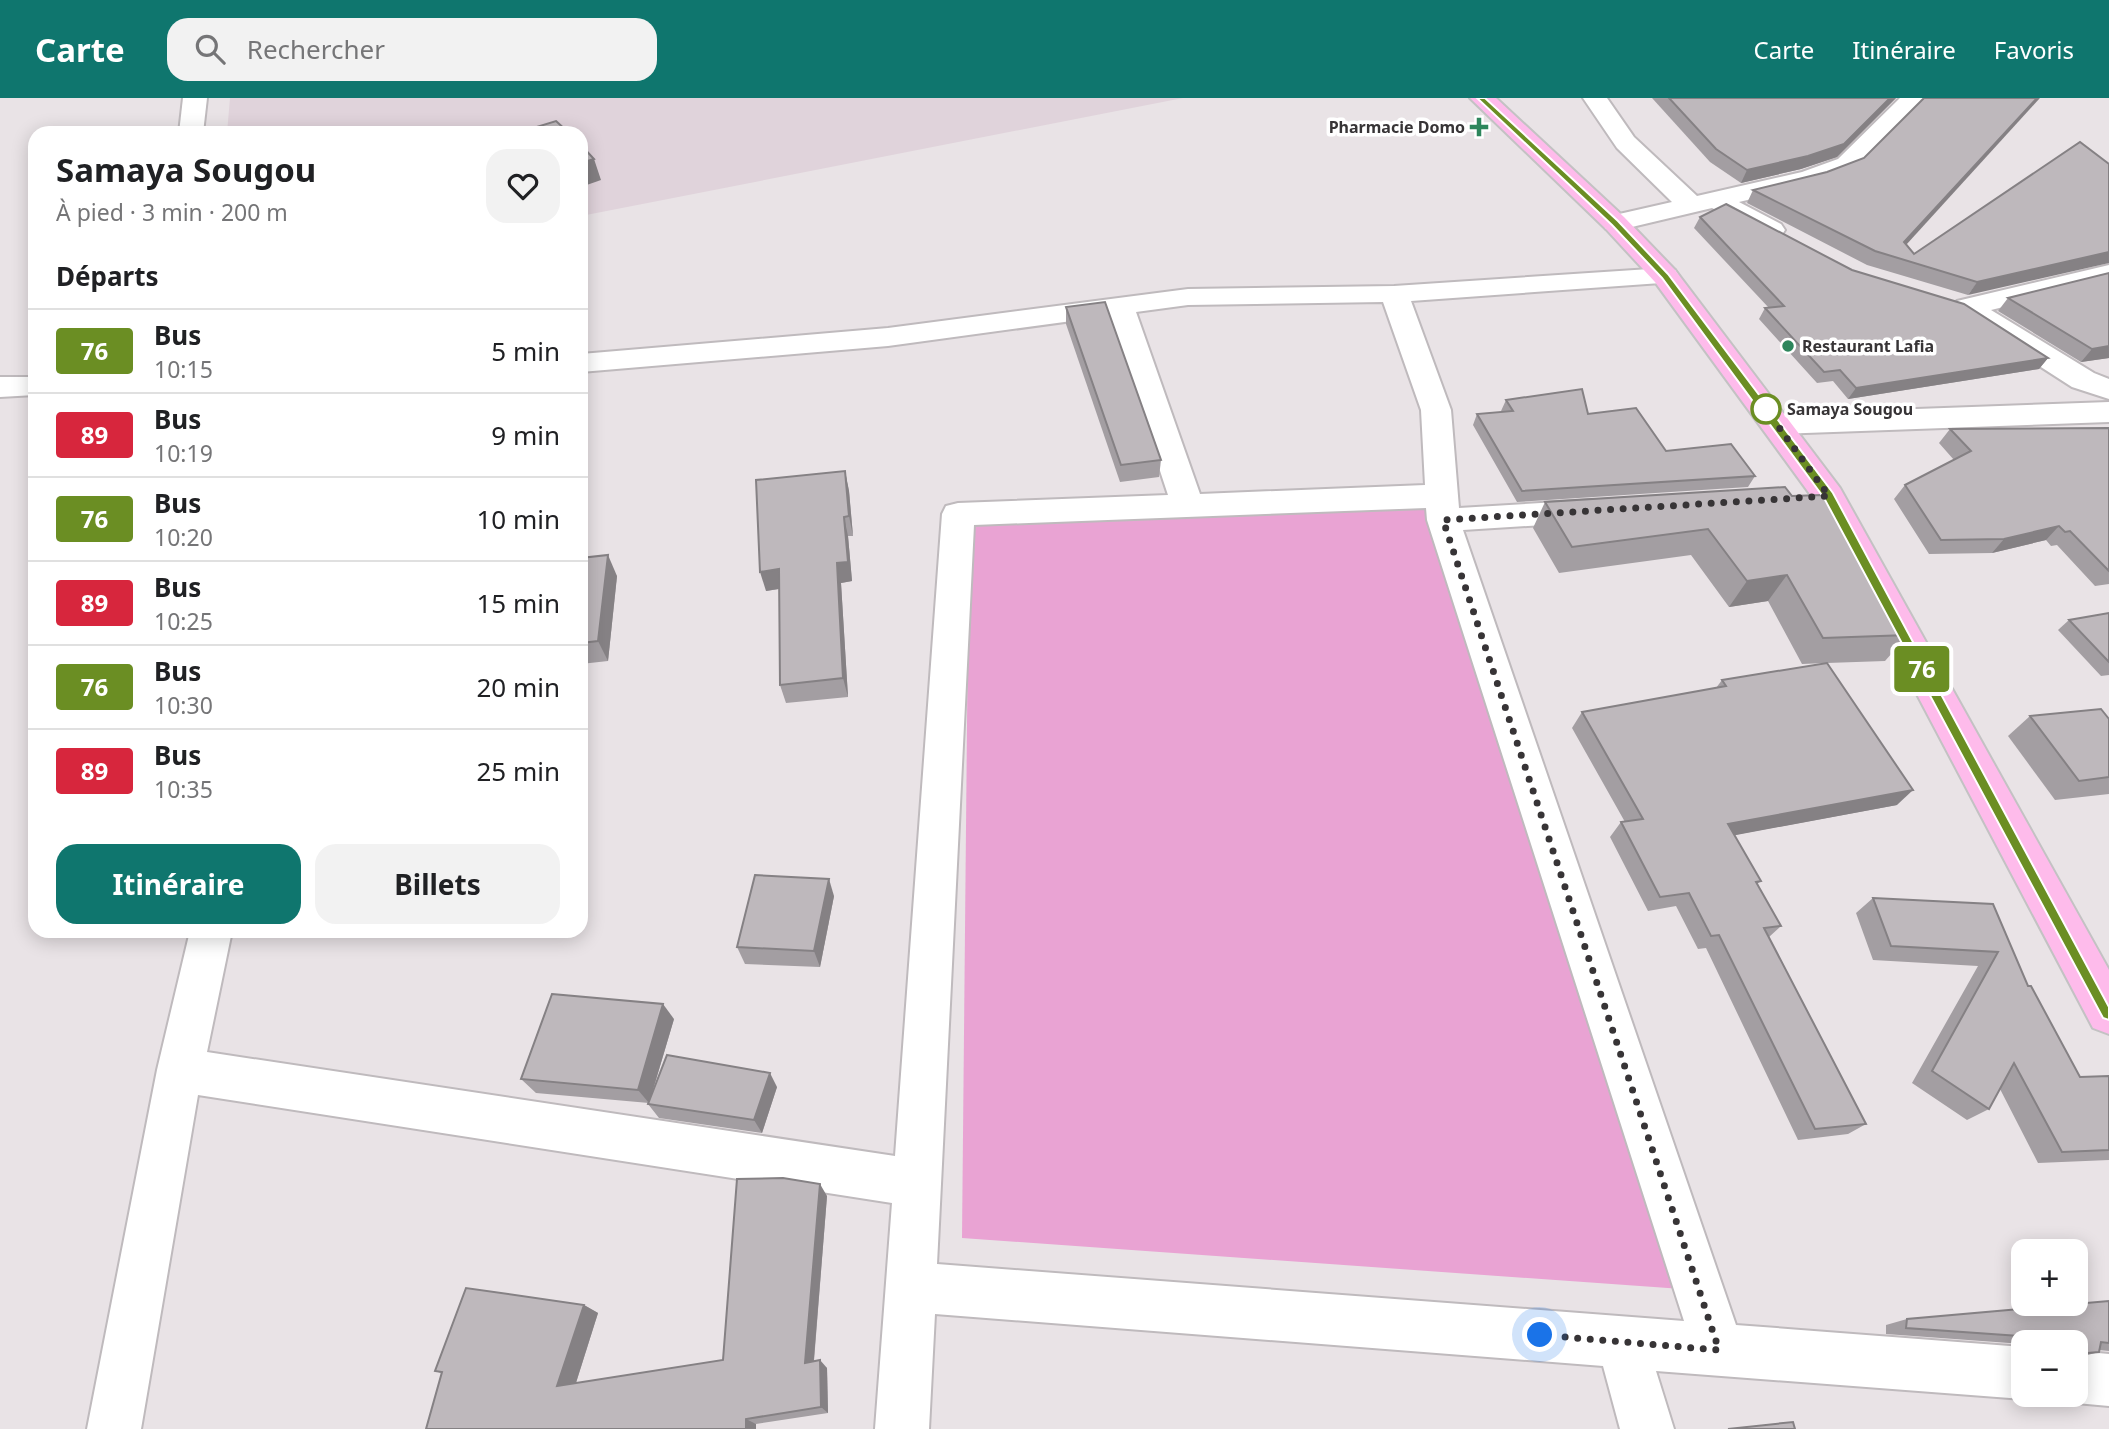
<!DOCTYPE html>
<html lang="fr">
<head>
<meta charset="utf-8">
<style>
	:root { --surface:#fff; --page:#f2f2f2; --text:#202124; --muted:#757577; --line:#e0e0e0; --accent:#0f766e }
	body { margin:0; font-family:"Noto Sans",sans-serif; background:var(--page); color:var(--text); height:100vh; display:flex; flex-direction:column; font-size:26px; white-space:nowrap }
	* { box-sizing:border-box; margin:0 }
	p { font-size:23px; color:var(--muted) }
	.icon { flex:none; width:38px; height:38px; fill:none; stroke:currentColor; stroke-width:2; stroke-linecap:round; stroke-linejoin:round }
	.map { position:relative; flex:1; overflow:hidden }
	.sheet { position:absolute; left:28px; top:28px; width:560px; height:812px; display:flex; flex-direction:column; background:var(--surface); border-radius:21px; box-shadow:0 4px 18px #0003 }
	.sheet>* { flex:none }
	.badge { padding:0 14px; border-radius:5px; font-size:24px; line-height:46px }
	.tools { position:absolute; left:2011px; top:1141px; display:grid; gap:14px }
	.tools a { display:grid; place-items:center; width:77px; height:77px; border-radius:14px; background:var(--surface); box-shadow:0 4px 18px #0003; font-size:35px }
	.you { position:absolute; width:35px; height:35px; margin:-18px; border:5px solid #fff; border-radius:50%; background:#1a73e8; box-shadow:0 0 0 10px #1a73e833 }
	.map>.badge { position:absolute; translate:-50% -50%; box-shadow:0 0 0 4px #fff }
	h2 { padding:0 28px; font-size:26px; line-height:63px }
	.round { display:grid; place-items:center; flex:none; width:74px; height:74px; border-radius:21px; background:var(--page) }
	.head { display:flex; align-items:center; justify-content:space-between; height:119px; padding:0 28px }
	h1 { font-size:33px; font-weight:700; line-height:52px }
	.action { display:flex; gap:14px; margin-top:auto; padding:14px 28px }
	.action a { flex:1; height:80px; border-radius:21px; background:var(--accent); color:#fff; font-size:28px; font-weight:700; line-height:80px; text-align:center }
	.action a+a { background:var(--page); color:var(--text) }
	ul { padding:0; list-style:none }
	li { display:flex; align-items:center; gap:21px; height:84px; padding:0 28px; border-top:2px solid var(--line) }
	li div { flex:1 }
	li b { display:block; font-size:26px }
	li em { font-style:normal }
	li .badge { min-width:77px; font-weight:700; text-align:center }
	header { display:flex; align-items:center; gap:42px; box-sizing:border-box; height:98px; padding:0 35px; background:var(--accent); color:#fff }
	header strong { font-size:33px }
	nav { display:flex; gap:38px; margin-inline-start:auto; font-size:24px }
	.search { width:490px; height:63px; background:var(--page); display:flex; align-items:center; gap:18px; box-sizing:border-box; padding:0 24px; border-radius:21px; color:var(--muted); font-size:26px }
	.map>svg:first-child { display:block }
	.built { fill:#e0d3db }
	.green { fill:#e9a3d3 }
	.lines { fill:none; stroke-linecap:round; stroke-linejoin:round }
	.minor-casing { stroke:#bfbabd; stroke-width:4 }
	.major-casing { stroke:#c3c2c3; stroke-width:4 }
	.minor { fill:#fff; fill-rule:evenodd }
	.major { fill:#febbeb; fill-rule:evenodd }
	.wall { fill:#a39ea2 }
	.shaded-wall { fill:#858184 }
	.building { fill:#beb8bc; stroke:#858184; stroke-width:2 }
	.line { fill:#6b8e23; stroke:#fff; stroke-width:2 }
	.walk { stroke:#373436; stroke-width:7; stroke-dasharray:0 12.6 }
	.poi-dot { fill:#2d865c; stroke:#fff; stroke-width:2.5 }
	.stop-dot { fill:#fff; stroke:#6b8e23; stroke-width:3.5 }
	.labels { text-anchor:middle; stroke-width:7; stroke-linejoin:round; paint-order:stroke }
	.far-poi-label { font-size:16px; font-weight:bold; fill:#373436; stroke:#fff; text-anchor:end }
	.far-stop-label { font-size:16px; font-weight:bold; fill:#373436; stroke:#fff; text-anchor:start }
</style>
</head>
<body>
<header>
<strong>Carte</strong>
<div class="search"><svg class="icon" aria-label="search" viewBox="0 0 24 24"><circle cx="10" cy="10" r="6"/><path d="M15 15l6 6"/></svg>Rechercher</div>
<nav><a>Carte</a><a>Itinéraire</a><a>Favoris</a></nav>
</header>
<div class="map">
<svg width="2109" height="1331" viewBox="0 0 2109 1331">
	<rect width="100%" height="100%" fill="#e9e3e6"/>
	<!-- built -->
	<path class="built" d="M230,0h953l-602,118v-83h-354z"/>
	<!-- green -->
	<path class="green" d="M1425,410l271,782 -734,-52 7,-718z"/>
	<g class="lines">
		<defs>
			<g id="minor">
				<path d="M183,0h24l-4,35h-24z"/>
				<path d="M1583,0h24l27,39 63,59 105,-24 36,-13 62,-61h25l-69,71 -37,14 -80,19 42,22 4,6 -4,6 -9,2 -60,-30 -97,23 -9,-2 -4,-6 4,-6 66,-15 -55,-54z"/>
				<path d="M2109,167v16l-118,29 103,63 15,6v20l-37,-12 -109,-70 -10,-10 4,-6z"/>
				<path d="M1665,170l10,2 4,6 -4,6 -264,19 40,109 8,98 132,-8 12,3 4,8 -4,8 -12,3 -128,8 273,795 287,22v48h11l-11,4 -367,-28 18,58h-54l-17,-63 -668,-52 -6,115h-54l17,-226 -694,-108 -57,334h-54l70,-359 33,-139h42l-25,121 688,104 47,-642 4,-8 12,-3 210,-8 -59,-179 -221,30 -307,26v-18l307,-26 300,-39 206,-3zM1383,204l38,108 4,75 -225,9 -64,-182 52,-7zM1426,410l1,12 257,801 -747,-57 37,-739z"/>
				<path d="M0,279h35v18l-35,2z"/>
				<path d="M2109,304v20l-332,12 -11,-3 -4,-7 4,-7 11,-3z"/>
				<path d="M2076,1253l33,3v52l-33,-3 -19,-7 19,-1z"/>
			</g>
			<path id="major" d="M1470,0h26l128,119 51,53 165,218 269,482v64l-16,-6 -278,-527 -160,-219 -49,-53z"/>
		</defs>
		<!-- minor casing -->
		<use href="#minor" class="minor-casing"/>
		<!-- major casing -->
		<use href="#major" class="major-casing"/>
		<!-- minor -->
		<use href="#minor" class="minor"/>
		<!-- major -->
		<use href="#major" class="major"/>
	</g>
	<!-- wall -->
	<g class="wall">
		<path d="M1652,0h244l-59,59 -36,12 -60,14 -31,-21z"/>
		<path d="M2080,44l-112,153 -101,-30 -120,-62 6,-13 74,-18 37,-14 42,86 8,10z"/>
		<path d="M1700,119l152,53 196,88 -9,11 -191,30 -15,-18 -16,2 -58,-64 6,-11h4l-75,-80z"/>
		<path d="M2109,175v85l-28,4 -83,-51 10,-13z"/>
		<path d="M1066,209l95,153 -2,17 -39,5 -54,-158z"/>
		<path d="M1506,302l82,14 78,37 89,25 -7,11 -231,15 -44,-77 4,-11 25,-2 -1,-1z"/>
		<path d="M2109,330v156l-14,2 -38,-41 -6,1 -5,-6 -54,13 -63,1 -35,-55 11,-14 49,-25 -15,-17 11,-14z"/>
		<path d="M845,373l4,20 4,45h-5l4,45 -11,2 7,114 -62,6 -6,-18 -1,-96 -13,2z"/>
		<path d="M1792,398l116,139 -23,26 -58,2 70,142 -163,30 27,46 -4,3 24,42 -12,11 97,187 -18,10 -50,6 -92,-192 -8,1 -22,-43 -28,5 -38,-74 11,-15h4l-53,-94 10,-16 134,-24 6,-8 104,-17 -24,1 -34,-63 -39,6 -38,-52 -132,18 -26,-45 12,-26z"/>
		<path d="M581,460l36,18 -9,85 -27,3z"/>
		<path d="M2109,515v62l-8,1 -43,-46 11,-10z"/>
		<path d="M2030,618l79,3v75l-54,6 -47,-64z"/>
		<path d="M834,798l-14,71 -75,-3 -8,-17z"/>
		<path d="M1873,800l120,6 35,82 52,91 29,-1v84l-71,3 -38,-74 -11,20 -22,11 -55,-37 66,-117 -105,-6 -17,-47z"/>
		<path d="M674,921l-24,81 127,-13 -15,46 -103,-15 -11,-14 1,-1 -113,-10 -15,-14z"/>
		<path d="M827,1098l-13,165 13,7 1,45 -72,11 -315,-51 -6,-2 149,-66 14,8 -22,70 147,-23z"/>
		<path d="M2109,1203v50l-10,-1v2l-23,6v-16h-53v2l-137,-10v-9l21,-6z"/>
	</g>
	<!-- shaded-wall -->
	<g class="shaded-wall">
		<path d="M1890,0h6l-59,59 -36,12 -60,14 6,-13z"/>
		<path d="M2037,0h3l-144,158 8,-14z"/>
		<path d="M594,61l7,21 -20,7v-24z"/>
		<path d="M2109,154v11l-141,32 9,-13z"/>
		<path d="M2109,248v12l-28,4 11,-13z"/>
		<path d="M2048,260l-9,11 -191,30 8,-11z"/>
		<path d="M845,373l4,20 4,45 -4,-20z"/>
		<path d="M844,419l4,19 4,45 -11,2 7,114 -5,-19 -6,-115z"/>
		<path d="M2059,428l-13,14 -54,13 12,-14z"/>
		<path d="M608,457l9,21 -9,85 -10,-20z"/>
		<path d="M779,471l5,19 -18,3 -6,-19z"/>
		<path d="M1787,477l-19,26 -39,6 18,-26z"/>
		<path d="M1913,692l-16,15 -182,34 13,-15z"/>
		<path d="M829,781l5,17 -14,71 -6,-16z"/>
		<path d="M663,906l11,15 -25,84 -11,-13z"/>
		<path d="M770,975l7,14 -15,46 -8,-13z"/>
		<path d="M820,1086l7,12 -14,174 -8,-7z"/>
		<path d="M584,1207l14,8 -25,79 -16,-6z"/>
		<path d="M820,1262l7,8 1,45 -7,-6z"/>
		<path d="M746,1321l10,5v5h-10z"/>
	</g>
	<!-- building -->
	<g class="building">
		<path d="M1669,0h221l-46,46 -36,12 -61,14 -31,-21z"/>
		<path d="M1924,0h113l-133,144 10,12 166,-112 29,22v88l-132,30 -102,-31 -122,-61 74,-18 37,-14z"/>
		<path d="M556,23l13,12h-52z"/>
		<path d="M581,47l13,14 -13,4z"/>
		<path d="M1726,106l126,66 112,34 84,54 -192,30 -16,-18 -16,2 -59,-64 19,-2 -84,-89z"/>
		<path d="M2109,175v73l-17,3 -84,-51z"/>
		<path d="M1105,204l56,158 -40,5 -55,-158z"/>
		<path d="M1582,291l6,25 48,-6 30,43 65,-7 24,32 -233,15 -45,-77 36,-3 -7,-11z"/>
		<path d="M2109,330v143l-39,-40 -5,1 -6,-6 -55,13 -63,1 -36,-55 66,-34 -21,-22z"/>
		<path d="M845,373l4,45 -5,1 4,45 -11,1 6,115 -63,7 -1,-116 -19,3 -4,-92z"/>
		<path d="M1785,389l7,9 30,-1 86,140 -85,3 -36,-63 -40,6 -39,-52 -136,18 -27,-45z"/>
		<path d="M608,457l-10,86 -17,2v-85z"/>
		<path d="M2109,515v49l-40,-42z"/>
		<path d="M1827,565l86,127 -185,34 33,57 -5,1 25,44 -17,2 102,196 -51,5 -96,-194 -8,1 -22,-43 -29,4 -39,-75 22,-3 -61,-107 144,-26 -4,-6z"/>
		<path d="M2101,611l8,10v58l-30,4 -49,-65z"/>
		<path d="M755,777l74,4 -15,72 -77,-4z"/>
		<path d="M1873,800l120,6 35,82h3l49,91 29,-1v74l-47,2 -48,-89 -25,46 -57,-38 66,-119 -107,-6z"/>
		<path d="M552,896l111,10 -25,86 -117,-11z"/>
		<path d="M667,957l103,18 -16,47 -106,-16z"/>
		<path d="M783,1080l37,6 -15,179 15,-3 1,47 -75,12v10h-320l16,-57 -7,-1 31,-83 118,17 -27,81 166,-26 14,-181z"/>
		<path d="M2109,1203v42l-8,-1 -2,10 -23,2v-12h-28l-1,-4 -141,-10 1,-9z"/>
		<path d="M1793,1324l2,7h-67z"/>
	</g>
	<!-- line -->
	<path class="line" d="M1477,0h8l133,123 50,53 165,219 276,514v13l-6,-2 -279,-520 -162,-220 -50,-53z"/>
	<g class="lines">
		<!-- walk -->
		<path class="walk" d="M1540,1237l179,15 -276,-830 386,-24 -67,-92 4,5"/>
	</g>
	<!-- markers -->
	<g class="poi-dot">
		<path d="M1475.5 18.5h7v7h7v7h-7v7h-7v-7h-7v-7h7z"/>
		<circle cx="1788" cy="248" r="7"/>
	</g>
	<circle class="stop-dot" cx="1766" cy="311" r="14"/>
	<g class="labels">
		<!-- far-poi labels -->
		<g class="far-poi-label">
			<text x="1465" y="35">Pharmacie Domo</text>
			<text x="1802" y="254" text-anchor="start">Restaurant Lafia</text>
		</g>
		<!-- far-stop labels -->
		<g class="far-stop-label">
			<text x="1787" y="317">Samaya Sougou</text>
		</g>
	</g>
</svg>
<div class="tools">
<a>+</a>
<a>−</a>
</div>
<div class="you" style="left:1540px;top:1237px"></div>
<b class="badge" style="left:1922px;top:571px;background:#6b8e23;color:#fff">76</b>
<section class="sheet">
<div class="head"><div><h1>Samaya Sougou</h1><p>À pied · 3 min · 200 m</p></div><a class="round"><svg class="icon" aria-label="heart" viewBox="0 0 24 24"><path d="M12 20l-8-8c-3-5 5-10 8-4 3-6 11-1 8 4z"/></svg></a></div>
<h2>Départs</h2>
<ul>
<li><span class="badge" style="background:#6b8e23;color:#fff">76</span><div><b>Bus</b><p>10:15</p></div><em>5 min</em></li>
<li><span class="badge" style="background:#d7263d;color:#fff">89</span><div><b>Bus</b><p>10:19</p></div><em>9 min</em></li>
<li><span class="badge" style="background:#6b8e23;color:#fff">76</span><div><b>Bus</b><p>10:20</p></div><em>10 min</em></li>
<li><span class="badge" style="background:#d7263d;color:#fff">89</span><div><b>Bus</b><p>10:25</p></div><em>15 min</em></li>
<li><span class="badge" style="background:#6b8e23;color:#fff">76</span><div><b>Bus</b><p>10:30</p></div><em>20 min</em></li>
<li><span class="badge" style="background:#d7263d;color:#fff">89</span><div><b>Bus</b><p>10:35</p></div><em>25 min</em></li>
</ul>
<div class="action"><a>Itinéraire</a><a>Billets</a></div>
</section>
</div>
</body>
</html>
